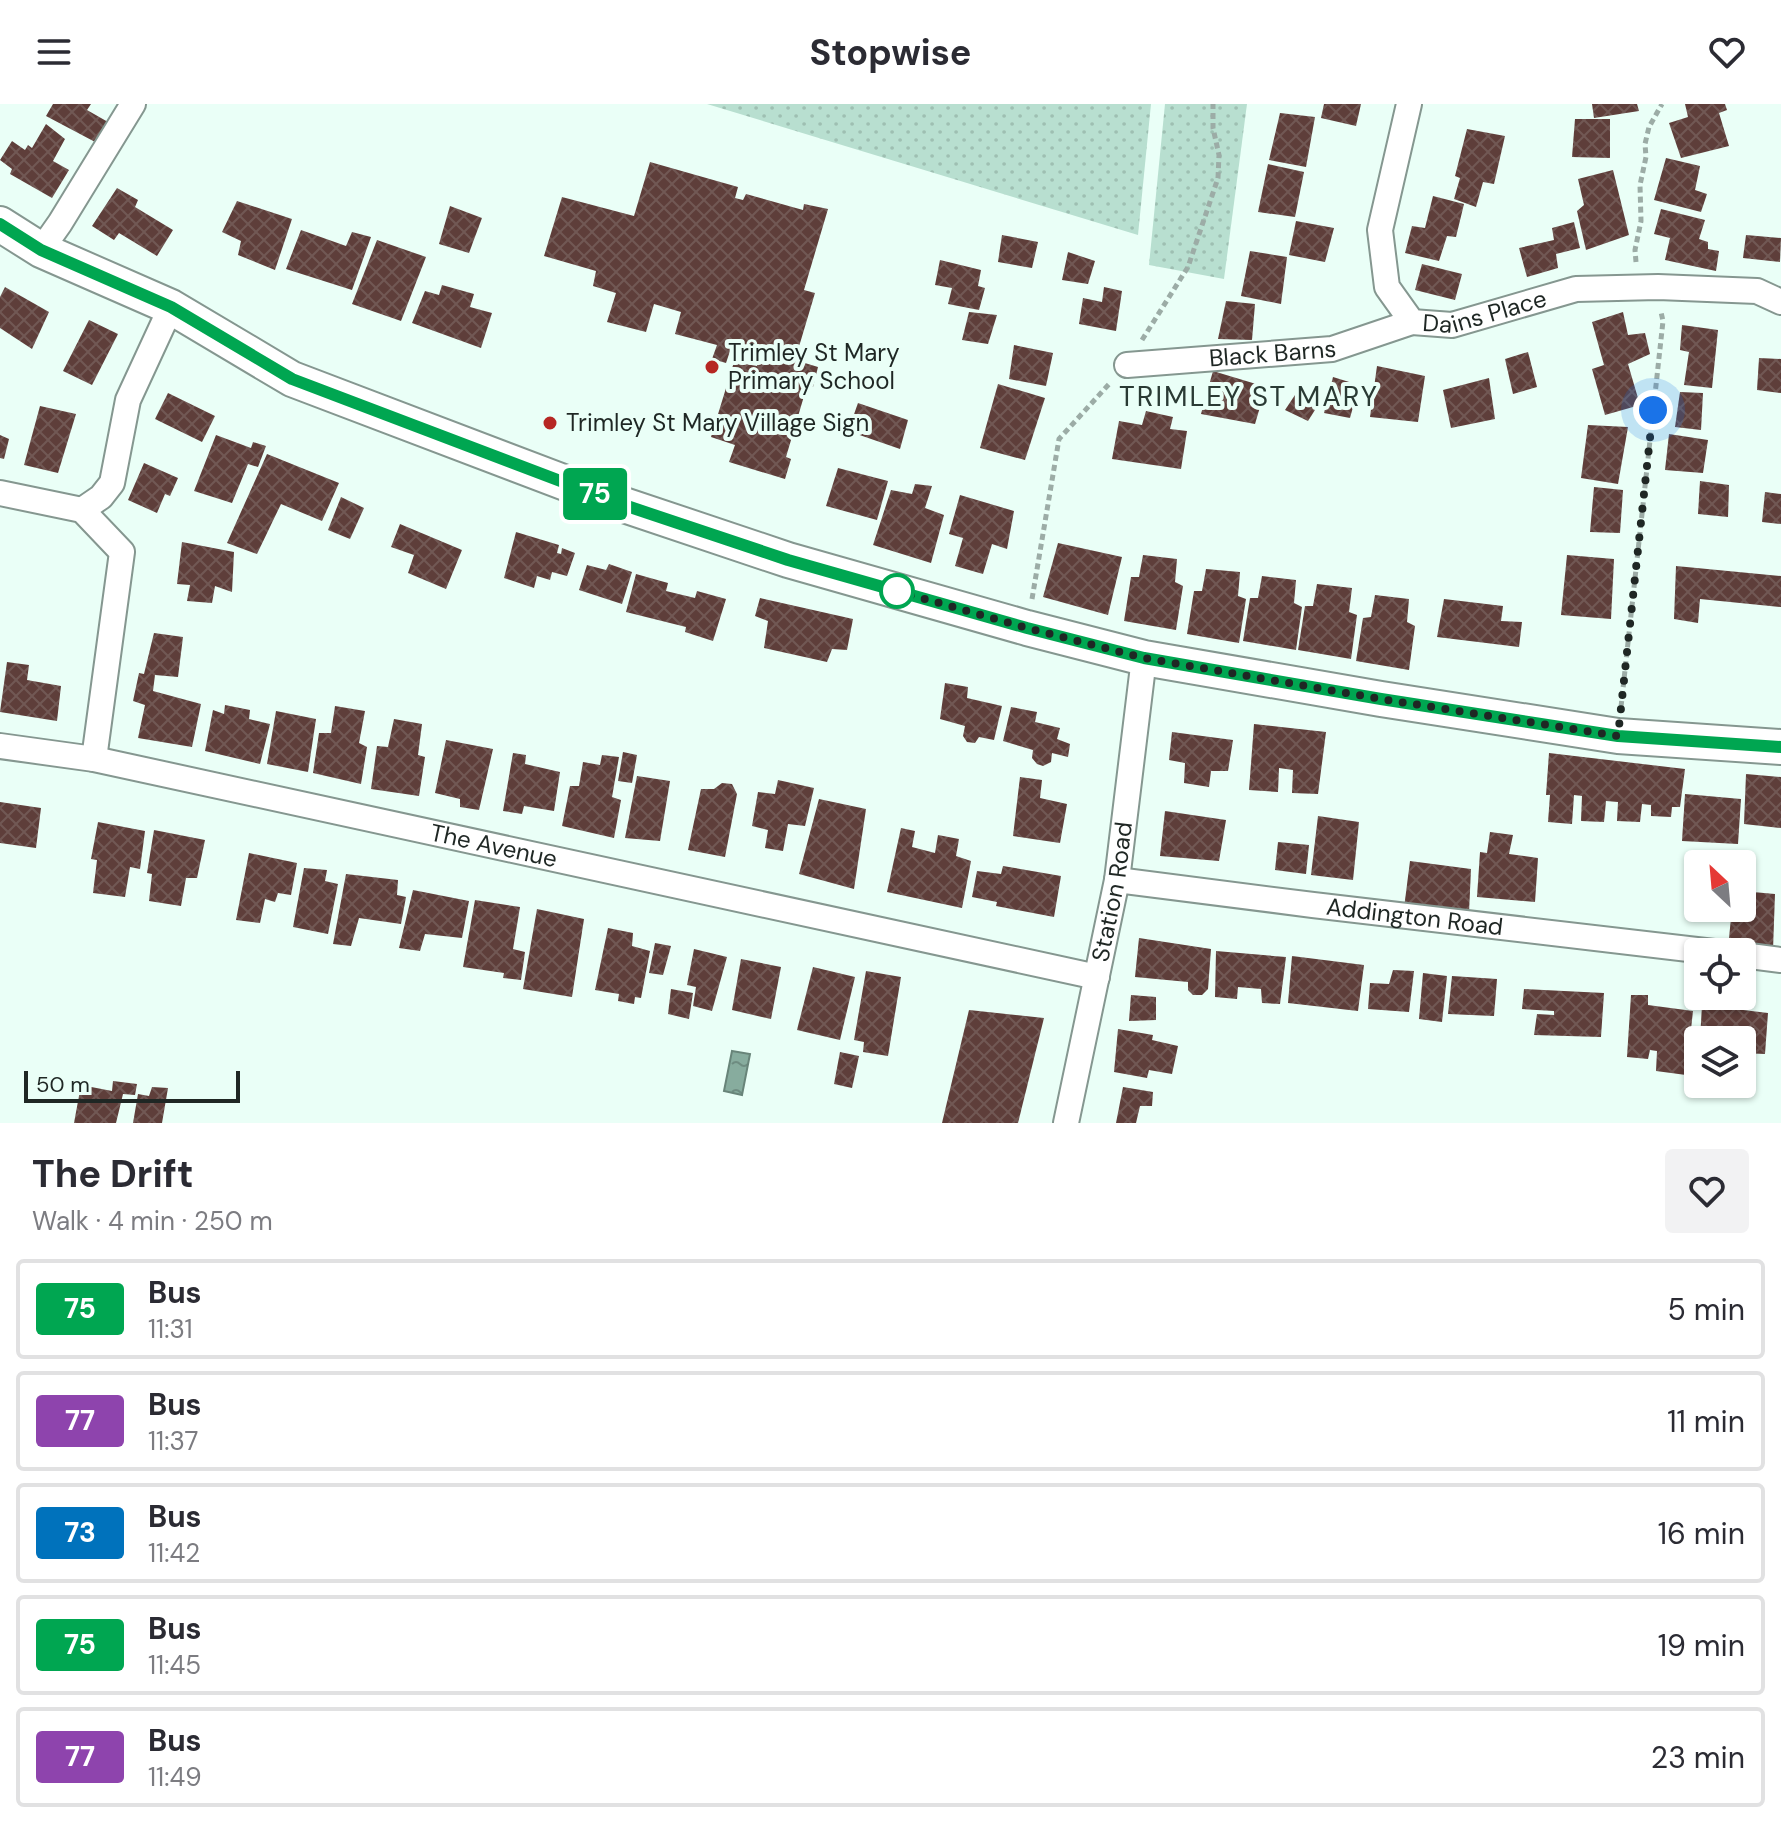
<!DOCTYPE html>
<html lang="en">
<head>
<meta charset="utf-8">
<style>
	:root { --surface:#fff; --page:#f2f2f3; --text:#2b2b33; --muted:#7c7c81; --line:#e1e1e2 }
	body { margin:0; font-family:"DM Sans",sans-serif; background:var(--page); color:var(--text); height:100vh; display:flex; flex-direction:column; font-size:30px; white-space:nowrap }
	* { box-sizing:border-box; margin:0 }
	p { font-size:26px; color:var(--muted) }
	.icon { flex:none; width:44px; height:44px; fill:none; stroke:currentColor; stroke-width:2; stroke-linecap:round; stroke-linejoin:round }
	.map { position:relative; height:1019px; overflow:hidden }
	.side { display:flex; flex-direction:column; background:var(--surface); flex:1 }
	.side>* { flex:none }
	.badge { padding:0 16px; border-radius:6px; font-size:28px; line-height:52px }
	.needle { width:52px; rotate:334deg }
	.tools { position:absolute; left:1684px; top:746px; display:grid; gap:16px }
	.tools a { display:grid; place-items:center; width:72px; height:72px; border-radius:8px; background:var(--surface); box-shadow:0 2px 6px #0004; font-size:40px }
	.scale { position:absolute; left:24px; bottom:20px; width:216px; box-sizing:border-box; padding-left:8px; border:4px solid #1f2724; border-top:0; font-size:22px; line-height:28px; white-space:nowrap; color:#1f2724; -webkit-text-stroke:6px #eafff7; paint-order:stroke }
	.you { position:absolute; width:40px; height:40px; margin:-20px; border:6px solid #fff; border-radius:50%; background:#1a73e8; box-shadow:0 0 0 12px #1a73e833 }
	.map>.badge { position:absolute; translate:-50% -50%; box-shadow:0 0 0 4px #fff }
	.round { display:grid; place-items:center; flex:none; width:84px; height:84px; border-radius:8px; background:var(--page) }
	.headline { display:flex; align-items:center; justify-content:space-between; height:136px; padding:0 32px }
	h1 { font-size:38px; font-weight:700; line-height:60px }
	ul { padding:0; list-style:none }
	li { display:flex; align-items:center; gap:24px; height:100px; margin:0 16px 12px; padding:0 16px; border:4px solid var(--line); border-radius:8px }
	li div { flex:1 }
	li b { display:block; font-size:30px }
	li em { font-style:normal }
	li .badge { min-width:88px; font-weight:700; text-align:center }
	header { display:flex; justify-content:space-between; align-items:center; height:104px; padding:0 32px; background:var(--surface); font-size:36px; font-weight:700 }
	.map>svg:first-child { display:block }
	.park { fill:url(#park-dots) }
	.water { fill:url(#water-ripples); stroke:#688479; stroke-width:2 }
	.building { fill:url(#building-cross-hatch) }
	.lines { fill:none; stroke-linecap:round; stroke-linejoin:round }
	.street-casing { stroke:#859790; stroke-width:28 }
	.secondary-casing { stroke:#859790; stroke-width:38 }
	.path { stroke:#9caca6; stroke-width:5; stroke-dasharray:6 4; stroke-linecap:butt }
	.street { stroke:#fff; stroke-width:24 }
	.secondary { stroke:#fff; stroke-width:34 }
	.line-casing { stroke:#fff; stroke-width:18 }
	.line { stroke:#00a651; stroke-width:12 }
	.walk { stroke:#1f2724; stroke-width:8; stroke-dasharray:0 14.4 }
	.poi-dot { fill:#b62723; stroke:#eafff7; stroke-width:3 }
	.stop-dot { fill:#fff; stroke:#00a651; stroke-width:4 }
	.labels { text-anchor:middle; stroke-width:8; stroke-linejoin:round; paint-order:stroke }
	.street-label { font-size:24px; fill:#1f2724; stroke:#eafff7 }
	.poi-label { font-size:24px; fill:#1f2724; stroke:#eafff7; text-anchor:start }
	.quarter-label { font-size:28px; letter-spacing:2px; fill:#2a3a34; stroke:#eafff7 }
</style>
</head>
<body>
<header><svg class="icon" aria-label="menu" viewBox="0 0 24 24"><path d="M4 6h16M4 12h16M4 18h16"/></svg>Stopwise<svg class="icon" aria-label="heart" viewBox="0 0 24 24"><path d="M12 20l-8-8c-3-5 5-10 8-4 3-6 11-1 8 4z"/></svg></header>
<div class="map">
<svg width="1781" height="1019" viewBox="0 0 1781 1019">
	<defs>
		<pattern id="park-dots" width="8" height="8" patternUnits="userSpaceOnUse" patternTransform="scale(2)"><rect width="8" height="8" fill="#b8dfd0"/><path d="M2 2h.1M6 6h.1" fill="none" stroke="#9ebfb2" stroke-width="1.8" stroke-linecap="round"/></pattern>
		<pattern id="water-ripples" width="26" height="14" patternUnits="userSpaceOnUse" patternTransform="scale(2)"><rect width="26" height="14" fill="#87ac9e"/><path d="M2 4q2-2 4 0t4 0M15 11q2-2 4 0t4 0" fill="none" stroke="#6e8c81"/></pattern>
		<pattern id="building-cross-hatch" width="8" height="8" patternUnits="userSpaceOnUse" patternTransform="scale(2)"><rect width="8" height="8" fill="#5e3e3a"/><path d="M0 0l8 8M0 8l8-8" fill="none" stroke="#715854"/></pattern>
	</defs>
	<rect width="100%" height="100%" fill="#eafff7"/>
	<!-- park -->
	<g class="park">
		<path d="M707,0h444l-13,131z"/>
		<path d="M1165,0h82l-23,175 -75,-14z"/>
	</g>
	<!-- water -->
	<path class="water" d="M732,947l18,3 -8,41 -18,-4z"/>
	<!-- building -->
	<g class="building">
		<path d="M53,0h38l-4,6 21,12 -11,21 -51,-27z"/>
		<path d="M1324,0h37l-5,22 -35,-8z"/>
		<path d="M1592,0h45l2,7 -45,7z"/>
		<path d="M1685,0h40l2,6 -8,3 10,33 -48,12 -12,-35 19,-6z"/>
		<path d="M1280,9l35,4 -9,50 -37,-7z"/>
		<path d="M1575,15h35v39l-38,-1z"/>
		<path d="M46,20l19,15 -12,22 16,9 -17,28 -42,-24 2,-5 -12,-9 12,-19 13,9 3,-5 4,3z"/>
		<path d="M1467,25l38,7 -11,48 -11,-2 -7,25 -22,-8 6,-21 -5,-2z"/>
		<path d="M1666,54l34,8 -5,24 12,4 -6,18 -47,-12z"/>
		<path d="M650,58l88,25 -3,11 8,2 3,-6 57,16 1,-6 24,5 -24,81 11,3 -20,67 23,7 -5,20 -6,-1 -21,71 5,2 -6,20 -56,-17 6,-17 -24,-8 23,-75 23,4 2,-13 -27,-8 -6,18 -14,-4 5,-14 -42,-11 6,-22 -27,-8 -8,28 -39,-10 9,-29 -23,-7 3,-15 -52,-15 18,-59 72,19z"/>
		<path d="M1268,60l36,8 -9,45 -37,-5z"/>
		<path d="M1613,66l16,65 -43,15 -9,-39 7,-6 -6,-26z"/>
		<path d="M117,84l21,12 -3,7 38,23 -16,26 -38,-23 -5,7 -22,-14z"/>
		<path d="M1433,92l31,8 -8,33 -9,-1 -8,25 -34,-8 7,-27 13,2z"/>
		<path d="M237,97l55,18 -17,51 -37,-15 3,-14 -19,-9z"/>
		<path d="M450,102l32,12 -13,35 -30,-9z"/>
		<path d="M1661,105l44,11 -6,19 9,3v7l11,2 -3,20 -51,-11 5,-22 -16,-4z"/>
		<path d="M1296,117l38,7 -9,34 -36,-7z"/>
		<path d="M1574,118l6,26 -24,6 2,14 -31,9 -8,-29 35,-8 -2,-12z"/>
		<path d="M301,126l45,16 6,-14 19,5 -19,53 -66,-21z"/>
		<path d="M1002,131l36,7 -6,26 -34,-6z"/>
		<path d="M1746,131l35,3 -1,24 -37,-4z"/>
		<path d="M377,136l49,17 -25,64 -49,-17z"/>
		<path d="M1250,147l37,6 -6,47 -40,-8z"/>
		<path d="M1068,148l27,9 -7,23 -26,-4z"/>
		<path d="M940,156l41,10 -3,16 7,2 -6,22 -31,-6 4,-16 -17,-3z"/>
		<path d="M1422,160l40,10 -7,26 -40,-10z"/>
		<path d="M442,181l32,9 -4,13 22,6 -11,35 -69,-25 13,-32 14,4z"/>
		<path d="M5,183l44,25 -17,37 -32,-21v-31z"/>
		<path d="M1104,183l18,4 -6,40 -37,-7 4,-26 19,4z"/>
		<path d="M1226,197l29,3 -3,36 -34,-1z"/>
		<path d="M969,208l28,3 -9,29 -26,-4z"/>
		<path d="M1623,208l5,23 17,-2 5,21 -22,10 12,41 -35,10 -13,-46 12,-4 -12,-43z"/>
		<path d="M89,216l29,14 -26,51 -29,-14z"/>
		<path d="M1682,221l36,5 -6,58 -28,-3 5,-33 -9,-2z"/>
		<path d="M1014,241l39,8 -7,33 -37,-7z"/>
		<path d="M1528,248l9,35 -24,7 -8,-35z"/>
		<path d="M1759,254l22,1v34l-24,-3z"/>
		<path d="M1377,262l48,10 -7,46 -48,-5z"/>
		<path d="M1213,267l53,16 -11,37 -54,-10z"/>
		<path d="M1333,273l26,8 -9,33 -26,-5z"/>
		<path d="M1489,274l6,41 -44,9 -8,-38z"/>
		<path d="M998,280l47,14 -20,62 -45,-12z"/>
		<path d="M1299,285l21,13 -12,19 -23,-11z"/>
		<path d="M1680,288l23,1 -2,37 -26,-3z"/>
		<path d="M168,289l47,23 -13,26 -47,-23z"/>
		<path d="M858,299l50,17 -8,29 -52,-18z"/>
		<path d="M40,302l36,8 -18,59 -34,-8z"/>
		<path d="M1146,307l27,6 -3,12 17,2 -6,38 -69,-10 7,-38 23,4z"/>
		<path d="M1588,321l40,2 -10,57 -37,-6z"/>
		<path d="M1669,330l39,6 -5,33 -38,-3z"/>
		<path d="M0,331l9,4 -5,20 -4,-1z"/>
		<path d="M216,331l35,13 2,-6 13,4 -8,21 -10,-3 -16,39 -38,-12z"/>
		<path d="M267,350l72,29 -17,38 -41,-17 -24,50 -30,-11z"/>
		<path d="M144,359l34,15 -8,18 -5,-2 -8,19 -29,-13z"/>
		<path d="M838,364l50,13 -11,39 -51,-14z"/>
		<path d="M1700,377l29,4 -1,32 -30,-3z"/>
		<path d="M915,380l17,2 -7,22 19,7 -13,48 -58,-18 18,-55 21,4z"/>
		<path d="M1594,383l29,3 -3,43 -30,-1z"/>
		<path d="M1765,388l16,2v30l-19,-2z"/>
		<path d="M960,391l54,16 -7,38 -15,-5 -9,30 -28,-8 8,-28 -14,-4z"/>
		<path d="M341,393l23,11 -14,31 -22,-9z"/>
		<path d="M400,420l62,26 -16,39 -38,-16 6,-18 -23,-8z"/>
		<path d="M516,428l43,13 -2,8 4,1 1,-6 13,5 -8,23 -15,-4 -2,8 -13,-4 -3,12 -30,-10z"/>
		<path d="M182,438l52,10 -2,40 -17,-6 -3,17 -25,-2 3,-16 -13,-1z"/>
		<path d="M1058,439l64,14 -14,58 -65,-18z"/>
		<path d="M1143,451l34,4 -2,23 8,4 -7,44 -52,-9 7,-44h8z"/>
		<path d="M1567,451l47,4 -3,60 -50,-4z"/>
		<path d="M609,460l23,8 -10,32 -43,-14 8,-25 19,5z"/>
		<path d="M1676,462l105,10v31l-81,-8 -2,24 -24,-4z"/>
		<path d="M1206,465l34,3 -2,24 8,3 -7,44 -52,-9 7,-43h8z"/>
		<path d="M636,470l32,9 -2,8 29,7 2,-7 29,8 -13,42 -28,-9 1,-5 -60,-15z"/>
		<path d="M1262,472l34,4 -2,23 8,4 -6,43 -53,-9 7,-43h8z"/>
		<path d="M1317,480l35,4 -3,24 8,3 -6,44 -53,-9 7,-44h8z"/>
		<path d="M1375,491l34,4 -2,23 8,4 -6,44 -53,-9 7,-43 8,-1z"/>
		<path d="M760,494l93,21 -6,31 -15,-1 -5,13 -63,-14 4,-27 -13,-5z"/>
		<path d="M1444,495l59,7 -2,15 21,1 -3,25 -82,-10z"/>
		<path d="M154,529l29,4 -5,40 -23,-2 -2,16 48,13 -9,43 -54,-9 7,-33 -12,-4 6,-28 5,1z"/>
		<path d="M7,558l22,3 -2,15 34,6 -4,35 -57,-9z"/>
		<path d="M945,579l23,4 -1,11 35,8 -8,34 -15,-3 -4,6 -8,-1 -4,-6 2,-10 -25,-7z"/>
		<path d="M225,601l25,5 -1,9 21,5 -10,40 -55,-13 8,-41 11,4z"/>
		<path d="M335,602l30,5 -6,32 8,4 -6,37 -48,-11 6,-40h12z"/>
		<path d="M1011,603l26,5 -2,10 25,6 -3,11 13,5 -2,13 -16,-4 -1,9 -8,4 -6,-2 -5,-6 1,-8 -30,-9z"/>
		<path d="M276,607l40,8 -8,53 -41,-8z"/>
		<path d="M394,615l28,5 -4,31 7,2 -6,39 -48,-7 6,-43 11,1z"/>
		<path d="M1254,620l72,8 -8,62 -26,-1 1,-23 -14,-2 -1,24 -29,-2z"/>
		<path d="M1172,628l61,8 -5,31h-17l-2,16 -25,-4 1,-20 -16,-3z"/>
		<path d="M446,636l47,9 -14,61 -19,-3v-8l-25,-6z"/>
		<path d="M623,648l14,3 -5,28 -14,-2z"/>
		<path d="M513,649l13,2 -1,9 35,8 -6,39 -30,-5 -2,8 -19,-3z"/>
		<path d="M1549,649l136,16 -5,38h-8l-1,10 -20,-1v-11l-9,-1 -2,18 -23,-1 1,-19 -12,-1 -2,21 -23,-1 1,-25 -8,-1 -2,29 -24,-2 2,-27h-4z"/>
		<path d="M602,651l17,2 -7,40 9,3 -7,38 -52,-12 8,-40h9l4,-24 17,3z"/>
		<path d="M1746,670l35,3v51l-37,-4z"/>
		<path d="M637,672l33,5 -10,60 -35,-3z"/>
		<path d="M1020,673l22,3 -2,18 27,6 -7,39 -47,-7z"/>
		<path d="M778,676l36,8 -9,38 -17,-2 -5,27 -18,-3 3,-18 -16,-4 6,-34 17,2z"/>
		<path d="M722,679l10,1 5,10 -12,63 -37,-7 13,-61h13z"/>
		<path d="M1685,690l56,5 -3,45 -56,-3z"/>
		<path d="M819,695l47,10 -12,80 -55,-15z"/>
		<path d="M0,698l41,6 -5,40 -36,-5z"/>
		<path d="M1165,707l61,9 -7,41 -59,-5z"/>
		<path d="M1318,712l41,6 -6,58 -42,-5z"/>
		<path d="M98,718l47,9 -5,38 -10,-2 -5,30 -32,-4 4,-33 -6,-1z"/>
		<path d="M901,724l14,3 -3,16 23,6 3,-18 21,4 -3,17 15,5 -9,47 -75,-16z"/>
		<path d="M154,726l51,10 -8,38h-11l-5,28 -32,-5 3,-27 -5,-1z"/>
		<path d="M1490,728l23,3 -4,19 29,4 -3,44 -58,-5 3,-45 7,1z"/>
		<path d="M1278,738l31,3 -3,29 -31,-4z"/>
		<path d="M249,749l48,10 -6,32 -13,-2 -3,9 -10,-3 -5,24 -24,-3z"/>
		<path d="M1410,757l61,8 -2,44 -65,-5z"/>
		<path d="M1003,762l58,10 -7,41 -58,-11 1,-4 -25,-5 5,-26 24,3z"/>
		<path d="M304,764l23,2 -2,11 13,3 -10,50 -35,-7z"/>
		<path d="M346,770l52,6 -1,15 9,2 -5,27 -42,-6 -8,28 -18,-2z"/>
		<path d="M413,786l56,11 -7,37 -37,-4 -5,17 -21,-3z"/>
		<path d="M1742,787l33,3 -2,56 -45,-2 4,-40h10z"/>
		<path d="M475,796l45,7 -7,42 12,3 -4,28 -18,-2 1,-5 -41,-6z"/>
		<path d="M537,805l47,10 -12,78 -49,-8z"/>
		<path d="M608,824l25,5 -1,13 18,5 -9,47 -6,-1 -1,7 -16,-3 1,-7 -24,-4z"/>
		<path d="M1139,834l72,11 -3,40 -6,6h-9l-5,-5v-8l-53,-5z"/>
		<path d="M655,839l16,3 -8,29 -14,-2z"/>
		<path d="M694,845l33,8 -15,54 -19,-5 3,-19 -9,-2z"/>
		<path d="M1216,847l70,6 -6,47 -18,-1 -1,-14 -23,-2 -1,12 -22,-2z"/>
		<path d="M1292,852l72,9 -6,46 -70,-8z"/>
		<path d="M741,855l40,8 -10,52 -39,-9z"/>
		<path d="M813,863l42,10 -15,63 -43,-10z"/>
		<path d="M1393,866l21,1 -5,41 -41,-3 2,-26 19,1z"/>
		<path d="M866,867l35,6 -13,79 -25,-4 1,-10 -10,-2z"/>
		<path d="M1423,869l24,3 -5,46 -23,-3z"/>
		<path d="M1452,872l45,3 -3,37 -46,-2z"/>
		<path d="M671,885l22,4 -4,26 -21,-5z"/>
		<path d="M1524,885l80,4 -3,44 -67,-2 3,-21 17,1v-4l-32,-2z"/>
		<path d="M1131,891l25,2v23l-27,1z"/>
		<path d="M1631,891h17v10l45,6 -7,64 -30,-4 1,-20 -7,-1 -2,9 -21,-2z"/>
		<path d="M1702,901l66,8 -3,41 -23,-1v-13h-42z"/>
		<path d="M969,906l75,8 -26,105h-76z"/>
		<path d="M1118,925l35,6 -1,5 26,6 -6,28 -23,-4 -2,8 -33,-6z"/>
		<path d="M840,948l19,4 -7,32 -18,-4z"/>
		<path d="M113,977l24,3 -2,11 -12,-1 -7,29h-42l7,-38 31,6z"/>
		<path d="M152,983l16,1 -6,35h-29l5,-29 11,2z"/>
		<path d="M1123,983l30,5 -1,14h-12l-4,17h-20z"/>
	</g>
	<g class="lines">
		<defs>
			<g id="street">
				<path id="s1" d="M1409,0l-29,126 7,57 25,35 40,3 124,-36 82,-2 99,4 24,11"/>
				<path d="M41,146l19,-27 73,-119"/>
				<path id="s2" d="M1127,261l205,-16 80,-27"/>
				<path d="M0,389l82,17 40,42 -28,207"/>
				<path d="M82,406l19,-13 11,-14 16,-83 43,-93"/>
				<path id="s3" d="M0,642l94,13 1003,218"/>
				<path id="s4" d="M1117,776l196,25 401,47"/>
				<path d="M1742,851l39,5"/>
				<path id="s5" d="M1066,1019l51,-243 27,-222"/>
			</g>
			<path id="secondary" d="M0,120l41,26 130,57 121,72 329,125 167,56 239,68 117,30 237,41 237,37 163,11"/>
		</defs>
		<!-- street casing -->
		<use href="#street" class="street-casing"/>
		<!-- secondary casing -->
		<use href="#secondary" class="secondary-casing"/>
		<!-- path -->
		<g class="path">
			<path d="M1636,158l-1,-12 6,-29 -1,-36 6,-28 -1,-13 4,-17 13,-23"/>
			<path d="M1142,236l46,-73 30,-89 1,-23 -6,-27v-24"/>
			<path d="M1032,495l27,-160 51,-56"/>
			<path d="M1621,603l42,-386 -2,-9"/>
		</g>
		<!-- street -->
		<use href="#street" class="street"/>
		<!-- secondary -->
		<use href="#secondary" class="secondary"/>
	</g>
	<g class="lines">
		<defs>
			<path id="line" d="M0,120l41,26 130,57 121,72 329,125 167,56 239,68 117,30 237,41 237,37 163,11"/>
		</defs>
		<!-- line casing -->
		<use href="#line" class="line-casing"/>
		<!-- line -->
		<use href="#line" class="line"/>
		<!-- walk -->
		<path class="walk" d="M897,487l130,37 117,30 237,41 237,37 35,-326"/>
	</g>
	<!-- markers -->
	<g class="poi-dot">
		<circle cx="712" cy="263" r="8"/>
		<circle cx="550" cy="319" r="8"/>
	</g>
	<circle class="stop-dot" cx="897" cy="487" r="16"/>
	<g class="labels">
		<!-- street labels -->
		<g class="street-label">
			<text dy="8" stroke="none"><textPath href="#s1" startOffset="304">Dains Place</textPath></text>
			<text dy="8" stroke="none"><textPath href="#s2" startOffset="146">Black Barns</textPath></text>
			<text dy="8" stroke="none"><textPath href="#s3" startOffset="504">The Avenue</textPath></text>
			<text dy="8" stroke="none"><textPath href="#s5" startOffset="236">Station Road</textPath></text>
			<text dy="8" stroke="none"><textPath href="#s4" startOffset="300">Addington Road</textPath></text>
		</g>
		<!-- poi labels -->
		<g class="poi-label">
			<text x="728" y="257">Trimley St Mary<tspan x="728" dy="28">Primary School</tspan></text>
			<text x="566" y="327">Trimley St Mary Village Sign</text>
		</g>
		<!-- quarter labels -->
		<g class="quarter-label">
			<text x="1249" y="302">TRIMLEY ST MARY</text>
		</g>
	</g>
</svg>
<div class="tools">
<a><svg class="needle" viewBox="-14 -14 28 28"><path d="M0-13l5 13h-10z" fill="#e53935"/><path d="M0 13l5-13h-10z" fill="#7c7c81"/></svg></a>
<a><svg class="icon" aria-label="locate" viewBox="0 0 24 24"><circle cx="12" cy="12" r="6"/><path d="M12 2v4M12 18v4M2 12h4M18 12h4"/></svg></a>
<a><svg class="icon" aria-label="layers" viewBox="0 0 24 24"><path d="M12 4l9 5-9 5-9-5zM3 14l9 5 9-5"/></svg></a>
</div>
<div class="scale">50 m</div>
<div class="you" style="left:1653px;top:306px"></div>
<b class="badge" style="left:595px;top:390px;background:#00a651;color:#fff">75</b>
</div>
<section class="side">
<div class="headline"><div><h1>The Drift</h1><p>Walk · 4 min · 250 m</p></div><a class="round"><svg class="icon" aria-label="heart" viewBox="0 0 24 24"><path d="M12 20l-8-8c-3-5 5-10 8-4 3-6 11-1 8 4z"/></svg></a></div>
<ul>
<li><span class="badge" style="background:#00a651;color:#fff">75</span><div><b>Bus</b><p>11:31</p></div><em>5 min</em></li>
<li><span class="badge" style="background:#8e44ad;color:#fff">77</span><div><b>Bus</b><p>11:37</p></div><em>11 min</em></li>
<li><span class="badge" style="background:#0072bc;color:#fff">73</span><div><b>Bus</b><p>11:42</p></div><em>16 min</em></li>
<li><span class="badge" style="background:#00a651;color:#fff">75</span><div><b>Bus</b><p>11:45</p></div><em>19 min</em></li>
<li><span class="badge" style="background:#8e44ad;color:#fff">77</span><div><b>Bus</b><p>11:49</p></div><em>23 min</em></li>
</ul>
</section>
</body>
</html>
